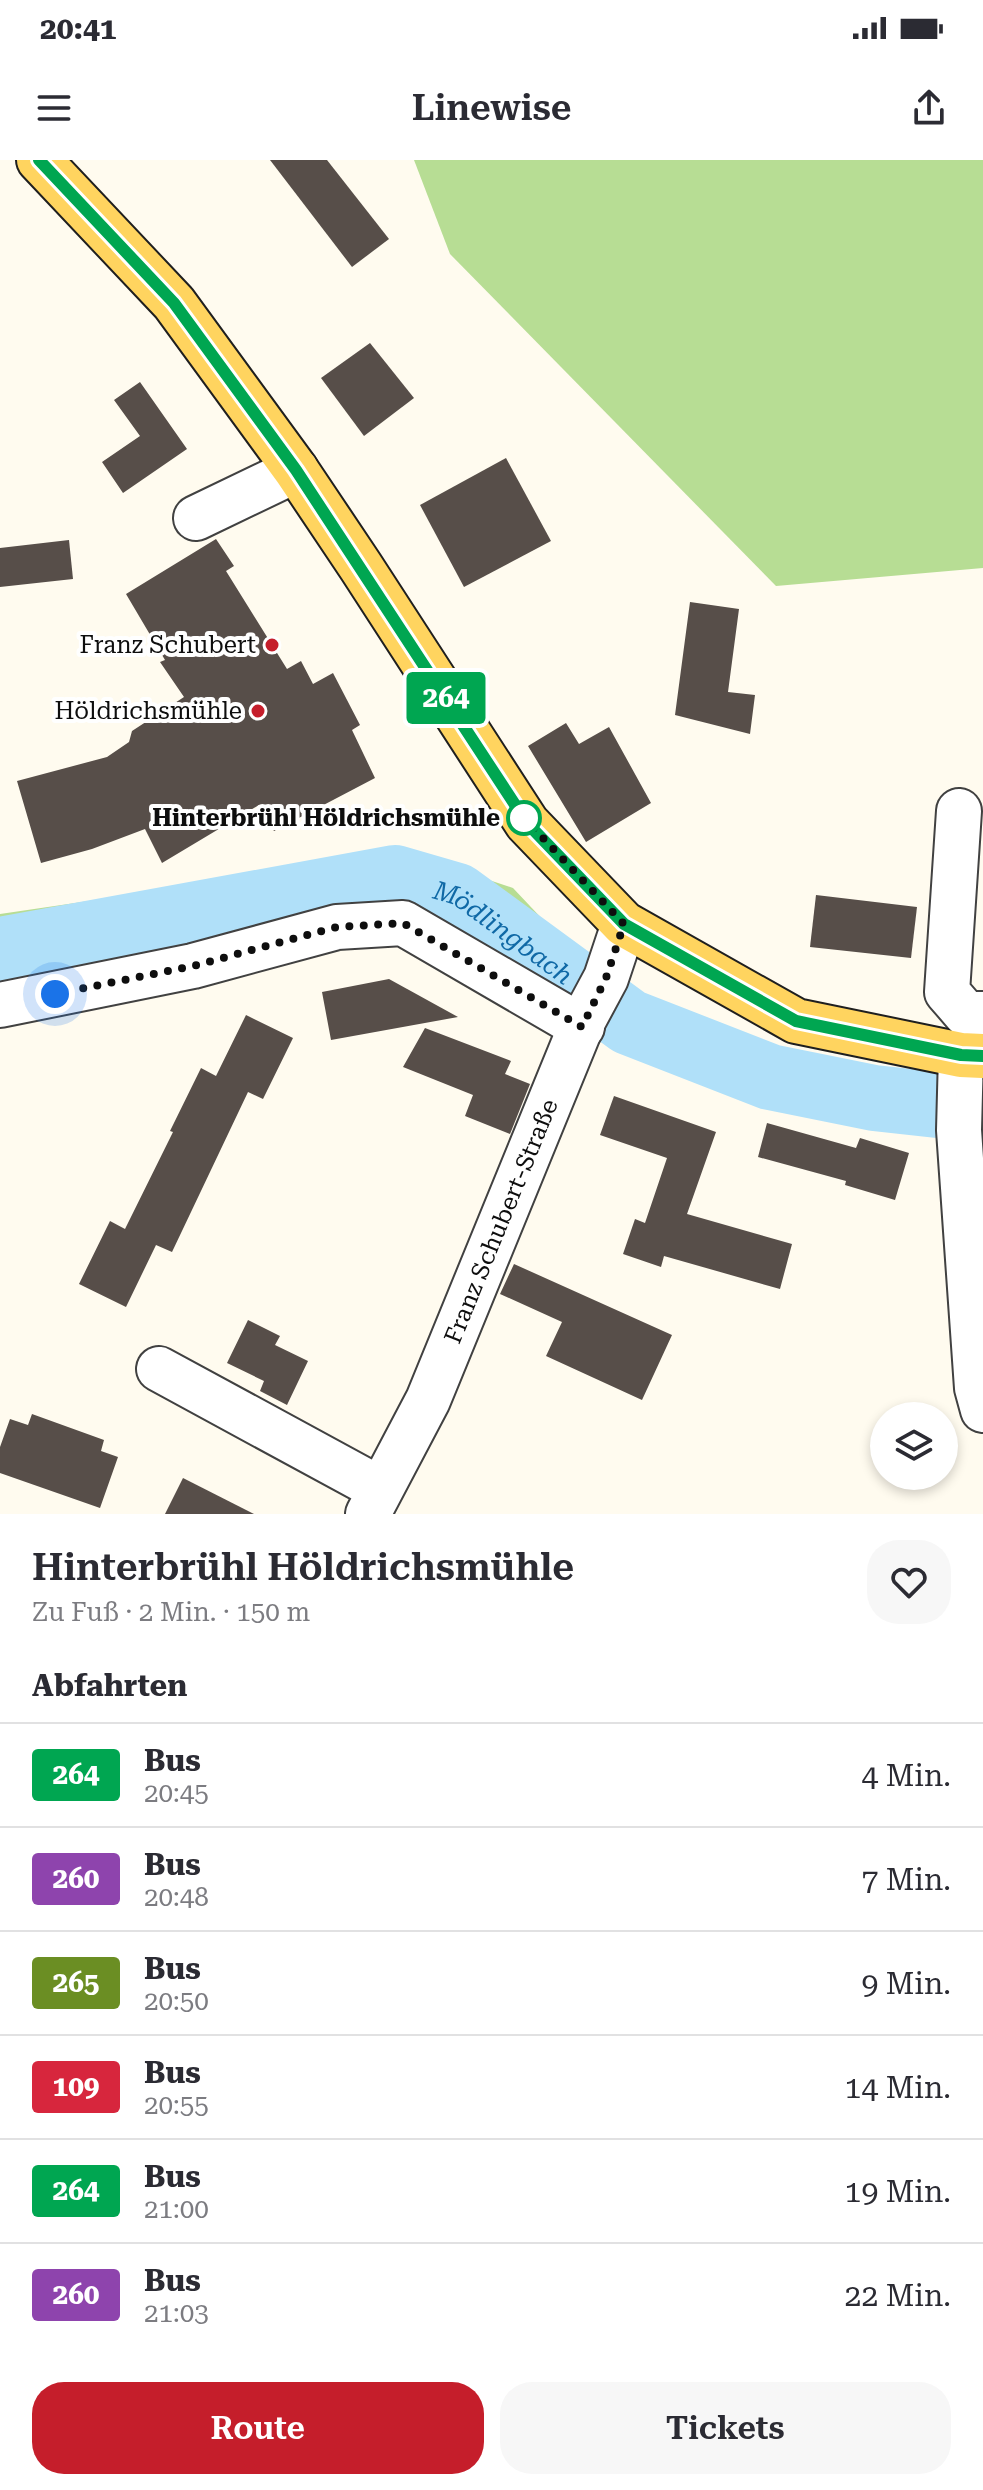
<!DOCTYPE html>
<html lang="de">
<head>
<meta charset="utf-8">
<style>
	:root { --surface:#fff; --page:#f7f7f7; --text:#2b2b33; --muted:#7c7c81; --line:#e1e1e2; --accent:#c51e2b }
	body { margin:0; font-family:"Roboto Serif",serif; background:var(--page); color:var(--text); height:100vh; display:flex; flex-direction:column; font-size:30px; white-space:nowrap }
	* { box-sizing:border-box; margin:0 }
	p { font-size:26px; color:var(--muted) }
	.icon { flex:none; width:44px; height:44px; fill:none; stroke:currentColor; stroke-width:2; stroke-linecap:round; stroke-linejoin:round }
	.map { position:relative; height:1354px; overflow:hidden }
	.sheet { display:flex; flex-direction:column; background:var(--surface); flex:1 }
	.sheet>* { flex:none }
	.badge { padding:0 16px; border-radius:6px; font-size:28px; line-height:52px }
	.controls { position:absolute; left:870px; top:1242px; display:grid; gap:16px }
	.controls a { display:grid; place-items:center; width:88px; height:88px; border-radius:50%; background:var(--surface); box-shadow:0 4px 12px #0003; font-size:40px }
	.you { position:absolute; width:40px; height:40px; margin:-20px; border:6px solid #fff; border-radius:50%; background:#1a73e8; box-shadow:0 0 0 12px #1a73e833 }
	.map>.badge { position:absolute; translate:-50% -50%; box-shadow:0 0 0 4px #fff }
	h2 { padding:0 32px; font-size:30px; line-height:72px }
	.round { display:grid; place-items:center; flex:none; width:84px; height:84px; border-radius:32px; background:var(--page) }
	.head { display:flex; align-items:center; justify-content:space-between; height:136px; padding:0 32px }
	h1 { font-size:38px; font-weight:600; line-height:60px }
	.primary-button { display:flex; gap:16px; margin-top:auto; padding:16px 32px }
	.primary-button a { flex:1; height:92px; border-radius:32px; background:var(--accent); color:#fff; font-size:32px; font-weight:600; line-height:92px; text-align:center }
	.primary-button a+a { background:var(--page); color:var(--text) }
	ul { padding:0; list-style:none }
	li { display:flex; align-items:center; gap:24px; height:104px; padding:0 32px; border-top:2px solid var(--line) }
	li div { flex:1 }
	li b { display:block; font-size:30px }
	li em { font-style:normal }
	li .badge { min-width:88px; font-weight:700; text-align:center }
	.status { display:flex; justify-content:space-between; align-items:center; height:56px; padding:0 40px; background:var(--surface); direction:ltr }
	.status svg { height:22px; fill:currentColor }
	header { display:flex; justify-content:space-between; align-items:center; height:104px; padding:0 32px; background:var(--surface); font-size:36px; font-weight:600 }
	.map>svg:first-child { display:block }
	.forest { fill:#b7dd94 }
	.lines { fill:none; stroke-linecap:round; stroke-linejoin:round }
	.river { stroke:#b0e0f9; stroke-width:66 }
	.building { fill:#574e49 }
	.minor-casing { stroke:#414141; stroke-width:48 }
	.major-casing { stroke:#1f1f1f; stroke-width:48 }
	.minor { stroke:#fff; stroke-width:44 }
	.major { stroke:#ffd45f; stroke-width:44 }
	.line-casing { stroke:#fff; stroke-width:18 }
	.line { stroke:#00a651; stroke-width:12 }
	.walk { stroke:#0e0e0e; stroke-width:8; stroke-dasharray:0 14.4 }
	.poi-dot { fill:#c51e2b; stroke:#fff; stroke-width:3 }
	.stop-dot { fill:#fff; stroke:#00a651; stroke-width:4 }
	.labels { text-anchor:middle; stroke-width:8; stroke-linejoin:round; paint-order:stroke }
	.poi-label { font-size:24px; fill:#0e0e0e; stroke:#fff; text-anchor:end }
	.stop-label { font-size:24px; font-weight:bold; fill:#0e0e0e; stroke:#fff; text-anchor:end }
	.street-label { font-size:24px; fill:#0e0e0e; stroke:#fff }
	.water-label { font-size:26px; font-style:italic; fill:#1069a6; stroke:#fff }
</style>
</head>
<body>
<div class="status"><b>20:41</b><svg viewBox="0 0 49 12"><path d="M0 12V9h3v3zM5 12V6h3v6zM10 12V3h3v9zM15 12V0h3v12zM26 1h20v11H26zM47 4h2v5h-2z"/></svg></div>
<header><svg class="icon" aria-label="menu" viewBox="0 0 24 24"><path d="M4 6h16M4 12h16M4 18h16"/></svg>Linewise<svg class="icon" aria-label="share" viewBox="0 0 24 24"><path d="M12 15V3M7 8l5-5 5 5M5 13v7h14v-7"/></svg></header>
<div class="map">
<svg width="983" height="1354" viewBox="0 0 983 1354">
	<rect width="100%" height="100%" fill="#fffbef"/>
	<!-- forest -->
	<g class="forest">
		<path d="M414,0h569v408l-207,18 -326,-332z"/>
		<path d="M396,689l117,39 67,71 -13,36 -77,-55 -109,-44 -54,25 -327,55v-62l273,-40z"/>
	</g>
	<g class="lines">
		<!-- river -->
		<path class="river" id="s1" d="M0,790l395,-72 62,18 172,126 141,55 104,21 109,12"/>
	</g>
	<!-- building -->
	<g class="building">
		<path d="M270,0h57l62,79 -37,28z"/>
		<path d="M370,183l44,55 -50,38 -43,-58z"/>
		<path d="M140,222l47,67 -64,44 -21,-31 38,-26 -26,-36z"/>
		<path d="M506,298l45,83 -87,46 -44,-82z"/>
		<path d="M216,379l18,27 -8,5 61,98 14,-8 12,23 20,-11 27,52 -8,5 23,48 -101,53 -15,-26 -97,58 -17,-34 -53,20 -51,14 -24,-82 90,-24 22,-15 3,-11 52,-34 -24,-35 5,-2 -39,-66z"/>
		<path d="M69,380l4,39 -73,8v-39z"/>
		<path d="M690,442l49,7 -11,83 27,3 -5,39 -75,-19z"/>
		<path d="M566,563l13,21 30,-17 42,76 -65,39 -58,-96z"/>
		<path d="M816,735l101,12 -6,51 -101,-11z"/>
		<path d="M389,819l69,38 -127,23 -9,-48z"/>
		<path d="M246,855l47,23 -30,61 -15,-7 -76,160 -16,-7 -30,62 -47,-23 31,-63 15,8 48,-97 -3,-1 31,-63 15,8z"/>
		<path d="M425,868l86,33 -6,13 25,10 -20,50 -45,-18 8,-21 -70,-28z"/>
		<path d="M614,936l102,36 -29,82 105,30 -12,45 -116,-33 -3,11 -38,-13 12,-35 10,4 22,-65 -67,-23z"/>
		<path d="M767,963l89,25 4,-10 49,15 -14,47 -50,-15 1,-4 -88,-24z"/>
		<path d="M514,1104l158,71 -30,65 -96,-44 16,-34 -62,-28z"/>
		<path d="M248,1160l32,16 -5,9 33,16 -21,44 -27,-14 4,-10 -37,-18z"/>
		<path d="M32,1254l72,26 -3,11 17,6 -18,51 -100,-35v-26l10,-28 18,6z"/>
		<path d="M183,1318l71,36h-89z"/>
	</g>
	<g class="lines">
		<defs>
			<g id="minor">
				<path d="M196,358l100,-48"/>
				<path d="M959,651l-12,181 19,22h17"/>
				<path d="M0,845l193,-39 144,-39 66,-4 179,104"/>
				<path d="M961,895l-2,75 18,258 6,22"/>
				<path d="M159,1209l221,120"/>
				<path id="s2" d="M368,1354l60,-114 156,-381 22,-41 18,-54"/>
			</g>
			<path id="major" d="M39,0l135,143 122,167 65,97 166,256 97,101 172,97 165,34 22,1"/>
		</defs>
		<!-- minor casing -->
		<use href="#minor" class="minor-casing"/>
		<!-- major casing -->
		<use href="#major" class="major-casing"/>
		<!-- minor -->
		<use href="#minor" class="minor"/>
		<!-- major -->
		<use href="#major" class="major"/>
	</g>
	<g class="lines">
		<defs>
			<path id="line" d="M39,0l135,143 122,167 231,353 97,101 172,97 165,34 22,1"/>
		</defs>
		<!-- line casing -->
		<use href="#line" class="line-casing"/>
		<!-- line -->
		<use href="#line" class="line"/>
		<!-- walk -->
		<path class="walk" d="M55,834l138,-28 144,-39 66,-4 179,104 24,-49 18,-54 -100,-106"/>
	</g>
	<!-- markers -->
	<g class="poi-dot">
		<circle cx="272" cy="485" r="8"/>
		<circle cx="258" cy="551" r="8"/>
	</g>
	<circle class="stop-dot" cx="524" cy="658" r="16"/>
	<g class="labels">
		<!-- poi labels -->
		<g class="poi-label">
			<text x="256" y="493">Franz Schubert</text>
			<text x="242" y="559">Höldrichsmühle</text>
		</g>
		<!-- stop labels -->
		<g class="stop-label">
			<text x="500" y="666">Hinterbrühl Höldrichsmühle</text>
		</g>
		<!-- street labels -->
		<g class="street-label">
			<text dy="8" stroke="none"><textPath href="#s2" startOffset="322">Franz Schubert-Straße</textPath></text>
		</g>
		<!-- water labels -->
		<g class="water-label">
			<text dy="9" stroke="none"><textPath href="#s1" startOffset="524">Mödlingbach</textPath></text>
		</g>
	</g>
</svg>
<div class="controls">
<a><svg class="icon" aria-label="layers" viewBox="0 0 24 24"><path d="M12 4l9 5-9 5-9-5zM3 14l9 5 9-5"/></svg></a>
</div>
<div class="you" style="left:55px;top:834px"></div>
<b class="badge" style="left:446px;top:538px;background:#00a651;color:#fff">264</b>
</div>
<section class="sheet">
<div class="head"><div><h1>Hinterbrühl Höldrichsmühle</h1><p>Zu Fuß · 2 Min. · 150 m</p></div><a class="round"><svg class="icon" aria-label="heart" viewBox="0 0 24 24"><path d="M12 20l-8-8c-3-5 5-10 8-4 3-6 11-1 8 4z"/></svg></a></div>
<h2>Abfahrten</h2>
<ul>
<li><span class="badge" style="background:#00a651;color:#fff">264</span><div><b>Bus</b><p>20:45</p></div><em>4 Min.</em></li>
<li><span class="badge" style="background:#8e44ad;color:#fff">260</span><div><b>Bus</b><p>20:48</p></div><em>7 Min.</em></li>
<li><span class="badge" style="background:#6b8e23;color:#fff">265</span><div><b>Bus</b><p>20:50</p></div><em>9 Min.</em></li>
<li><span class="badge" style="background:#d7263d;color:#fff">109</span><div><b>Bus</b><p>20:55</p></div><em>14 Min.</em></li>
<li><span class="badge" style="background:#00a651;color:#fff">264</span><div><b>Bus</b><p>21:00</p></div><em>19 Min.</em></li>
<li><span class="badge" style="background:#8e44ad;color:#fff">260</span><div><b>Bus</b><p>21:03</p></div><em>22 Min.</em></li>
</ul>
<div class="primary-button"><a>Route</a><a>Tickets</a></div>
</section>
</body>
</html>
